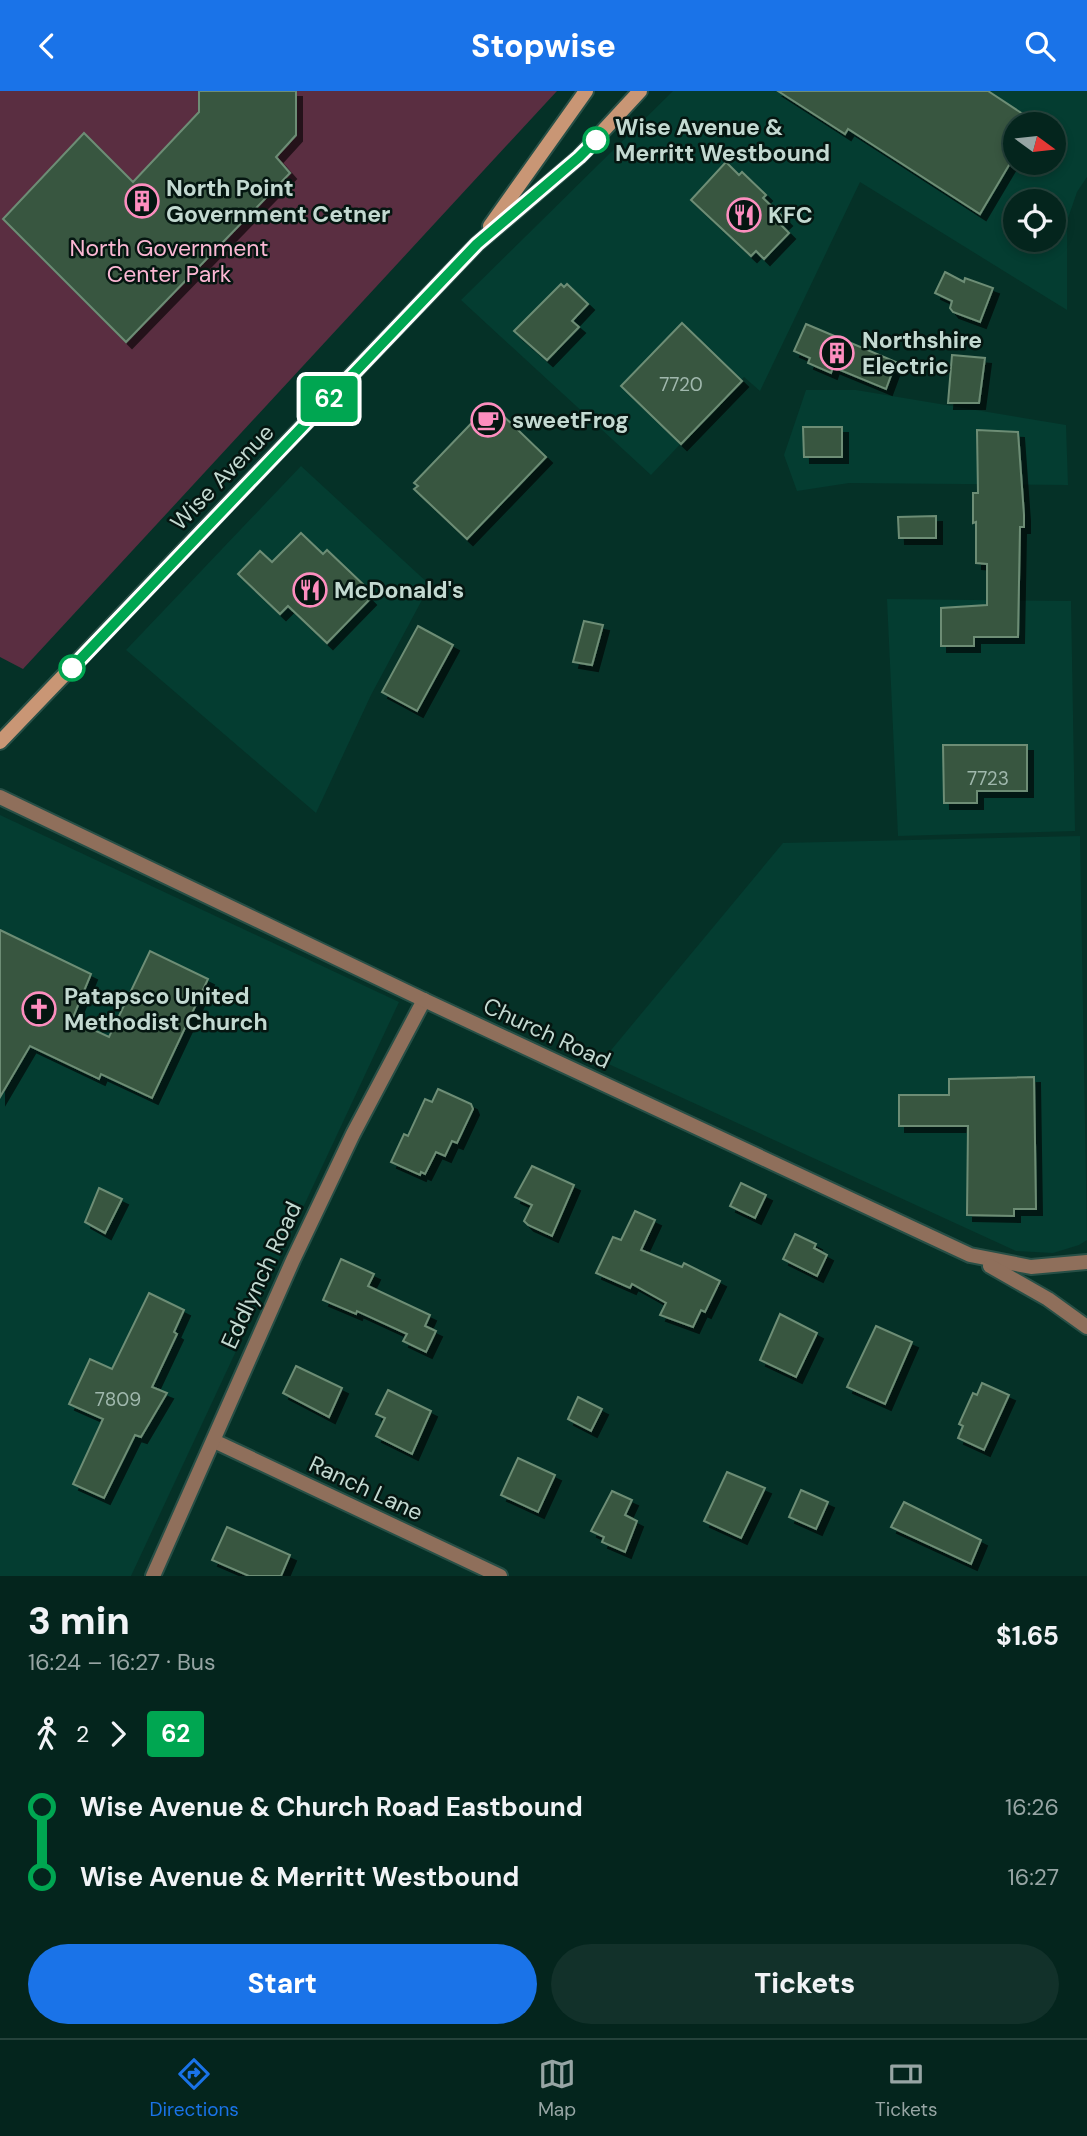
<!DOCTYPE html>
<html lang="en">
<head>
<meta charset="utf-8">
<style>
	:root { --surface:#04251d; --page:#12312a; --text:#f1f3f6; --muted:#97a5a4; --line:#25423b; --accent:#1a73e8 }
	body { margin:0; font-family:"DM Sans",sans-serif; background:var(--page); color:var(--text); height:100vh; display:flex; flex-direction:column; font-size:26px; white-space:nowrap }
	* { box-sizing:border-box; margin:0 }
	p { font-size:23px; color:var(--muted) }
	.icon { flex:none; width:38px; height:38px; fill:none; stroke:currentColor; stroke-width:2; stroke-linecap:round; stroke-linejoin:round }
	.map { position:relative; height:1485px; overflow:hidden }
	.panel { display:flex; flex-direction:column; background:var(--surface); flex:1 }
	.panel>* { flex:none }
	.badge { padding:0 14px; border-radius:5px; font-size:24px; line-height:46px }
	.needle { width:46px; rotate:105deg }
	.tools { position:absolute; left:1003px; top:21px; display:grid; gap:14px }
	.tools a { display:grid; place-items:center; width:63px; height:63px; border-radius:50%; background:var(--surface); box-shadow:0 4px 10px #0003,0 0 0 2px var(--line); font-size:35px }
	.map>.badge { position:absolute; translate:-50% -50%; box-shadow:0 0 0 4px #fff }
	.legs { display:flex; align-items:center; gap:10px; height:77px; padding:0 28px; font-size:23px }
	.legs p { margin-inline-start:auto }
	.headline { display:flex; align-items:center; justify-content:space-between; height:119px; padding:0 28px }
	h1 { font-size:38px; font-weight:800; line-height:52px }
	.primary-button { display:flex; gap:14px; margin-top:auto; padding:14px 28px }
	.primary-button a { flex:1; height:80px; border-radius:42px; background:var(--accent); color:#fff; font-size:28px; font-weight:800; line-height:80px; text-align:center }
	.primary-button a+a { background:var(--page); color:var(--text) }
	ul { padding:0 28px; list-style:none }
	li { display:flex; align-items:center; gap:24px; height:70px; font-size:26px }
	li i { display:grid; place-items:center; width:10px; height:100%; margin:0 9px; background:currentColor }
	li i::after { content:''; width:18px; height:18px; margin:-9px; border:5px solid; border-radius:50%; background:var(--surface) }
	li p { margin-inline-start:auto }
	li:first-child i { background:linear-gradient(#0000 50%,currentColor 0) }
	li:last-child i { background:linear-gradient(currentColor 50%,#0000 0) }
	header { display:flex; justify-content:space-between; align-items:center; height:91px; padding:0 28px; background:var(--accent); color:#fff; font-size:32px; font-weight:800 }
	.tab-bar { display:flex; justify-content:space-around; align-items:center; height:98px; border-top:2px solid var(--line); background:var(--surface); font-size:19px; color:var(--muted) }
	.tab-bar a { display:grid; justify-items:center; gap:4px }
	.tab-bar .active { color:var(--accent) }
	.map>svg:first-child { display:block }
	.built { fill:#043d31; fill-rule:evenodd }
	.green { fill:#5a2e41 }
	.building { fill:#385640; stroke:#6d8d75; stroke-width:2; filter:url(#shadow) }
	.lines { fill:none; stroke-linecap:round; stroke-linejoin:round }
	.minor-casing { stroke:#274f46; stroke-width:18 }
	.tertiary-casing { stroke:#274f46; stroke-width:18 }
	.secondary-casing { stroke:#274f46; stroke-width:18 }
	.minor { stroke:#8f6f5b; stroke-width:14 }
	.tertiary { stroke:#8f6f5b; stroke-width:14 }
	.secondary { stroke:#c99675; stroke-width:14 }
	.line-1-casing { stroke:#fff; stroke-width:16 }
	.line-1 { stroke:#00a651; stroke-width:10 }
	.stop-1-dot { fill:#fff; stroke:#00a651; stroke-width:3.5 }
	.labels { text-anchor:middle; stroke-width:5; stroke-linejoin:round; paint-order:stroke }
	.number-label { font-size:19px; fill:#a0b8ad }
	.stop-label { font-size:23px; font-weight:bold; fill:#c3d9d1; stroke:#051611; text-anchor:start }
	.poi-label { font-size:23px; font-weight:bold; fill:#c3d9d1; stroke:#051611; text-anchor:start }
	.park-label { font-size:23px; fill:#fbb7d3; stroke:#051611 }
	.street-label { font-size:23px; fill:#c3d9d1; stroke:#051611 }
</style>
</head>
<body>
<header><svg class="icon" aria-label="back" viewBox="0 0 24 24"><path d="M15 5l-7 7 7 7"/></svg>Stopwise<svg class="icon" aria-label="search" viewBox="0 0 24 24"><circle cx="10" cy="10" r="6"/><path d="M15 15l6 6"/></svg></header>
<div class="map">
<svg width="1087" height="1485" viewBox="0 0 1087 1485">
	<defs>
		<filter id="shadow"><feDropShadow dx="6" dy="6" stdDeviation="0" flood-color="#0009"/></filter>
	</defs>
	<rect width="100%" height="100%" fill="#053127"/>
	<!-- built -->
	<g class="built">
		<path d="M673,0h414v86l-10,15 -10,29v89l-207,-128 -100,209 -16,-14 -93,98 -190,-175zM1015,33h39v39h-39zM1015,110h39v39h-39z"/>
		<path d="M806,299h50l210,35 2,60 -219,-2 -52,8 -13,-36z"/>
		<path d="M301,375l129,119 -59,110 -55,118 -190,-163z"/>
		<path d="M887,508l184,2 4,230 -177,5z"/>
		<path d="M0,724l399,187 -268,574h-131z"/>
		<path d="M1080,745l7,404 -8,5 -26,8 -37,-2 -414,-190 181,-218z"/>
	</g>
	<!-- green -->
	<path class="green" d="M0,0h557l-534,578 -23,-12z"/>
	<!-- building -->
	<g class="building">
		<path d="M199,0h97v44l-20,22 14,16 -164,169 -123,-123 81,-86 49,49 66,-70z"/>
		<path d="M778,0h210l50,33h-23v31l-35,59 -132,-85 -3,5z"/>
		<path d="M726,71l13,13 3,-3 24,23 -3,3 23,22 -5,5 8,8 -25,26 -8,-8 -5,5 -60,-56z"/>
		<path d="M945,181l19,10 1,-4 28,10 -13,34 -27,-10 -3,-4 2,-7 -17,-8z"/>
		<path d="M561,193l3,3 3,-3 21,20 -16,17 7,6 -32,33 -33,-29z"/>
		<path d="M682,232l60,58 -61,63 -60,-58z"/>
		<path d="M806,233l90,38 -10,27 -53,-22 -2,6 -23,-10 2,-5 -16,-7z"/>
		<path d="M952,264l33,3 -6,45h-31z"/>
		<path d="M488,315l4,4 2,-3 52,50 -79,82 -53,-50 4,-3 -4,-3z"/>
		<path d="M803,336h39v30h-38z"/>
		<path d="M977,339l41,2 6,83v12h-4l-2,110h-44v9h-33v-38l46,-3v-41l-11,-1v-41l-3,1v-30h5z"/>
		<path d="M936,425v22h-37l-1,-21z"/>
		<path d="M301,442l22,21 4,-4 40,38 -4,4 7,7 -43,44 -39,-37 -8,8 -42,-40 22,-23 12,11z"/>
		<path d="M584,530l19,4 -11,40 -19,-3z"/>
		<path d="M418,535l35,19 -36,66 -35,-19z"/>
		<path d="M943,654h84v46h-50v12h-33z"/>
		<path d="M0,839l91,44 -19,46 37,17 41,-86 58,28 -56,119 -51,-24 -2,5 -69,-33 -30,51z"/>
		<path d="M1034,986l2,132h-22v7l-47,-1 1,-89h-69v-31h50v-16z"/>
		<path d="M438,998l33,15 2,5 -16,34 -5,-2 -7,15 -9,-4 -11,22 -4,-2 -1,3 -29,-13 13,-28 4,2 17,-37 7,3z"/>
		<path d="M532,1075l42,19 -22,51 -24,-11 -4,-4 8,-16 -17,-8z"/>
		<path d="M741,1092l25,12 -11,23 -25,-12z"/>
		<path d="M99,1097l23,11 -17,34 -20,-11z"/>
		<path d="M635,1120l20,9 -14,30 41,17 2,-4 36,18 -15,31 -4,-2 -8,17 -33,-12 6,-12 -34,-19 -2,4 -34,-15 17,-36 8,3z"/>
		<path d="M795,1143l21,10 -2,4 13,7 -10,21 -34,-17z"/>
		<path d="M341,1168l33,15 -6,12 62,29 -5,11 11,5 -10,21 -23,-11 4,-7 -50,-23 -1,3 -33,-14z"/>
		<path d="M149,1202l35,17 -10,22 3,2 -25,53 15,6 -26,44 -6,-2 -31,63 -31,-14 30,-65 -34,-15 21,-45 22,10z"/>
		<path d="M780,1223l37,19 -21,44 -36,-17z"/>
		<path d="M876,1235l36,16 -27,62 -38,-17z"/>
		<path d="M296,1275l46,22 -13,29 -46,-24z"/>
		<path d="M982,1292l27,12 -25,55 -26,-12 5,-12 -4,-2 14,-31 4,2z"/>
		<path d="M388,1299l43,21 -19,43 -36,-18 9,-18 -9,-4z"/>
		<path d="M578,1306l24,12 -11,22 -23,-12z"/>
		<path d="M518,1367l37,17 -17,37 -37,-17z"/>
		<path d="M727,1381l38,16 -24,50 -37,-17z"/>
		<path d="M801,1399l27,12 -12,27 -27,-12z"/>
		<path d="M612,1400l20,9 -7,15 12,6 -12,31 -23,-10 2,-5 -13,-6z"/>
		<path d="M904,1411l77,38 -10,24 -80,-37z"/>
		<path d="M227,1436l63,28 -9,21h-32l-37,-16z"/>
	</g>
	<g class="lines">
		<defs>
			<g id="minor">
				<path d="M214,1350l286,135"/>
				<path d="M153,1485l140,-316 60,-126 71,-134"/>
			</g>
			<g id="tertiary">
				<path d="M0,706l424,203 546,255 61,12 56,-5"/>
				<path d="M990,1175l58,33 39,28"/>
			</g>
			<g id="secondary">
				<path d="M490,135l96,-135"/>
				<path d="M0,651l477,-498 102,-87 61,-66"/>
			</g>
		</defs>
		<!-- minor casing -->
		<use href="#minor" class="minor-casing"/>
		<!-- tertiary casing -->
		<use href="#tertiary" class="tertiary-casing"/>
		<!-- secondary casing -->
		<use href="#secondary" class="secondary-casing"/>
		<!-- minor -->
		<use href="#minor" class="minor"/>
		<!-- tertiary -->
		<use href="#tertiary" class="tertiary"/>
		<!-- secondary -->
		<use href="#secondary" class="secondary"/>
	</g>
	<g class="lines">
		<defs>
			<path id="line-1" d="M72,577l405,-424 102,-87 17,-17"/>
		</defs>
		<!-- line-1 casing -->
		<use href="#line-1" class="line-1-casing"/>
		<!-- line-1 -->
		<use href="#line-1" class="line-1"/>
	</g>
	<!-- icons -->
	<defs>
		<symbol id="building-ring" viewBox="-11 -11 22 22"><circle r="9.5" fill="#051611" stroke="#fd8ebf" stroke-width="1.5"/><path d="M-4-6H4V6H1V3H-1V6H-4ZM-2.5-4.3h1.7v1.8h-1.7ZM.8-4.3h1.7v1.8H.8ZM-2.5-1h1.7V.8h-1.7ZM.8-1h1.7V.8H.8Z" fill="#fd8ebf"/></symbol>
		<symbol id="restaurant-ring" viewBox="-11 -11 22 22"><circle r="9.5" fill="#051611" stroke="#fd8ebf" stroke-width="1.5"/><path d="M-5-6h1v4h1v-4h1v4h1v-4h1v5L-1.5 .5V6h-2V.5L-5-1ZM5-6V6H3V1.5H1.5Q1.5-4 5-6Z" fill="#fd8ebf"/></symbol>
		<symbol id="cafe-ring" viewBox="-11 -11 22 22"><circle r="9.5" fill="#051611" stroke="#fd8ebf" stroke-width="1.5"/><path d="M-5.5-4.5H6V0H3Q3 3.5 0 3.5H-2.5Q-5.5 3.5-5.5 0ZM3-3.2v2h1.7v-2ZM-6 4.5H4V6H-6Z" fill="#fd8ebf"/></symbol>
		<symbol id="church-ring" viewBox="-11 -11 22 22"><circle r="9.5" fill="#051611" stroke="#fd8ebf" stroke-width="1.5"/><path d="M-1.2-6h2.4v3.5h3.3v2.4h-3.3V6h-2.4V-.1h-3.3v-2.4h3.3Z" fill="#fd8ebf"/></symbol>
	</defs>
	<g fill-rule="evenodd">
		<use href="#building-ring" x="123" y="91" width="38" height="38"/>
		<use href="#restaurant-ring" x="725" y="105" width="38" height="38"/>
		<use href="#building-ring" x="818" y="243" width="38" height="38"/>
		<use href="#cafe-ring" x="469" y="310" width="38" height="38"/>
		<use href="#restaurant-ring" x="291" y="480" width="38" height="38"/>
		<use href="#church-ring" x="20" y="899" width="38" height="38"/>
	</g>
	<!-- markers -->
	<g class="stop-1-dot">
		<circle cx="596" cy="49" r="12"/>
		<circle cx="72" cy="577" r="12"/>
	</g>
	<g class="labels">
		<!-- number labels -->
		<g class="number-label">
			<text x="681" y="300">7720</text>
			<text x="988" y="694">7723</text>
			<text x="118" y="1315">7809</text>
		</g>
		<!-- stop labels -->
		<g class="stop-label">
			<text x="615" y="44">Wise Avenue &amp;<tspan x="615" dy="26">Merritt Westbound</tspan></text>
		</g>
		<!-- poi labels -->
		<g class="poi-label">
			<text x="166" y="105">North Point<tspan x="166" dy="26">Government Cetner</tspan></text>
			<text x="768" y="132">KFC</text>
			<text x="862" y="257">Northshire<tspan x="862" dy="26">Electric</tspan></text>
			<text x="512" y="337">sweetFrog</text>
			<text x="334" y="507">McDonald's</text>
			<text x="64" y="913">Patapsco United<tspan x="64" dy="26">Methodist Church</tspan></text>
		</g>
		<!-- park labels -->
		<g class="park-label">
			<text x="169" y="165">North Government<tspan x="169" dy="26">Center Park</tspan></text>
		</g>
		<!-- street labels -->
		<g class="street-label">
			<text transform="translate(222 386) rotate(-46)" y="8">Wise Avenue</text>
			<text transform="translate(547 942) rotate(25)" y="8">Church Road</text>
			<text transform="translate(261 1184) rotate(-65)" y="8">Eddlynch Road</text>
			<text transform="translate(366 1397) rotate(25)" y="8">Ranch Lane</text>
		</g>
	</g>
</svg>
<div class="tools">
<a><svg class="needle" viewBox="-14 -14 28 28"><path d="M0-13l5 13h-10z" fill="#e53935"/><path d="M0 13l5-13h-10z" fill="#97a5a4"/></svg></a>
<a><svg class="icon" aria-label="locate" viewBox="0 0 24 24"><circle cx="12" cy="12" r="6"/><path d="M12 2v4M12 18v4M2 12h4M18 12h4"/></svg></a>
</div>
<b class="badge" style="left:329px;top:308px;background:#00a651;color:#fff">62</b>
</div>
<section class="panel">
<div class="headline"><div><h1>3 min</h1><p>16:24 – 16:27 · Bus</p></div><b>$1.65</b></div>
<div class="legs"><svg class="icon" aria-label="walk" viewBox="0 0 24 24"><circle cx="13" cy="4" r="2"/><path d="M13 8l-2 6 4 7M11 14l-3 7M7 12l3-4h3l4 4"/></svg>2<svg class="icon" aria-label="forward" viewBox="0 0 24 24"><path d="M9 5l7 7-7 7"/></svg><b class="badge" style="background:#00a651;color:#fff">62</b></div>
<ul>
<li><i style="color:#00a651"></i><b>Wise Avenue &amp; Church Road Eastbound</b><p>16:26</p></li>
<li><i style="color:#00a651"></i><b>Wise Avenue &amp; Merritt Westbound</b><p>16:27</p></li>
</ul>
<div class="primary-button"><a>Start</a><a>Tickets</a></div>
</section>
<nav class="tab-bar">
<a class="active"><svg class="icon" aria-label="directions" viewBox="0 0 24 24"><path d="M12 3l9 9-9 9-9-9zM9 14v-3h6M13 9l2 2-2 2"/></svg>Directions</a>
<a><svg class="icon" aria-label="map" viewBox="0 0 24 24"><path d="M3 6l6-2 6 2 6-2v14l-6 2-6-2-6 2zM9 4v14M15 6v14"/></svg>Map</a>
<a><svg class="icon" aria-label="tickets" viewBox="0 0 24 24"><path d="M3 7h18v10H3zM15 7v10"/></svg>Tickets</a>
</nav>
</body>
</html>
